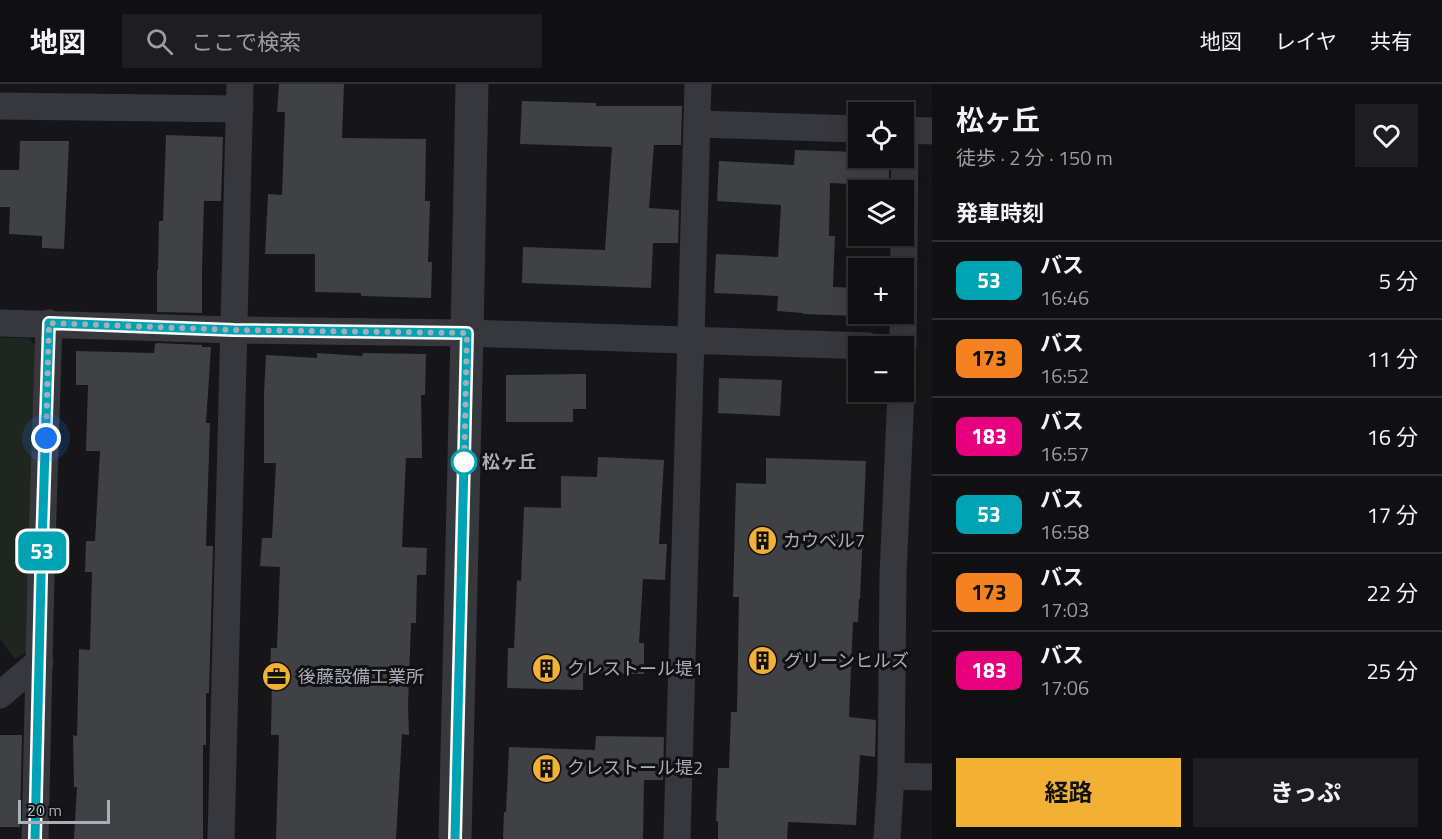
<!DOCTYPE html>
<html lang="ja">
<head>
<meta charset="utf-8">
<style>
	:root { --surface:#101012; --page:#1e1e20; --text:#f1f3f6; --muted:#9c9d9f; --line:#303032; --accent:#f2b134 }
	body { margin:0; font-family:"Titillium Web","Noto Sans JP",sans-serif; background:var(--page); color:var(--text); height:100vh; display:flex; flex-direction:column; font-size:22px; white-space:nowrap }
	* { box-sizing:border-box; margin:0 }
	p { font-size:20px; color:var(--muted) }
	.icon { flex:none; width:33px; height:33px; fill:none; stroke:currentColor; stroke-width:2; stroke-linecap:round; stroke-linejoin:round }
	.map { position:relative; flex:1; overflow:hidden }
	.drawer { display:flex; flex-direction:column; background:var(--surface); width:510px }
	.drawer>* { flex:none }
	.badge { padding:0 12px; border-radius:9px; font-size:21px; line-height:39px }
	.controls { position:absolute; left:848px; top:18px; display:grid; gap:12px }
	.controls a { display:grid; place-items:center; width:66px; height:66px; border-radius:0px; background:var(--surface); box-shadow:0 6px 24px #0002,0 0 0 2px var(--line); font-size:30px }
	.scale { position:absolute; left:18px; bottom:15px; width:92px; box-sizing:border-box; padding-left:6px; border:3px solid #a8adb8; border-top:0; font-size:16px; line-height:21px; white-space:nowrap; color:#a8adb8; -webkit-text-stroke:4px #111113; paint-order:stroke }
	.you { position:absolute; width:30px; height:30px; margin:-15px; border:4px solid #fff; border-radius:50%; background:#1a73e8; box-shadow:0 0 0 9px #1a73e833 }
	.map>.badge { position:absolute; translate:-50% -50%; box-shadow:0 0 0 3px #fff }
	h2 { padding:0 24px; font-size:22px; line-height:54px }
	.round { display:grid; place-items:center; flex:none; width:63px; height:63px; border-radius:0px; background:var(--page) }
	.overview { display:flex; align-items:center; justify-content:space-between; height:102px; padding:0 24px }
	h1 { font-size:28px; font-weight:700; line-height:45px }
	.action { display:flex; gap:12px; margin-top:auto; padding:12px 24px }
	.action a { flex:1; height:69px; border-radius:0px; background:var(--accent); color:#111; font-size:24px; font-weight:700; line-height:69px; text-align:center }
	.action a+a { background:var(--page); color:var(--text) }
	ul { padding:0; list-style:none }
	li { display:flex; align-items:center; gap:18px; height:78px; padding:0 24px; border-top:2px solid var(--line) }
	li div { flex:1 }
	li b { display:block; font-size:22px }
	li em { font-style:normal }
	li .badge { min-width:66px; font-weight:700; text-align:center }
	header { display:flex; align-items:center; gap:36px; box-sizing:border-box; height:84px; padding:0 30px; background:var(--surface); border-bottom:2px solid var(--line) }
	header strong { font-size:28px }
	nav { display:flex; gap:33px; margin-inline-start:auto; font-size:21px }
	.search { width:420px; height:54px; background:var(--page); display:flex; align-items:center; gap:15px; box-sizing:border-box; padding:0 21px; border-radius:0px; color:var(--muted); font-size:22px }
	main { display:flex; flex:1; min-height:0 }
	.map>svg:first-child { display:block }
	.green { fill:#1e261f }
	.building { fill:#404145 }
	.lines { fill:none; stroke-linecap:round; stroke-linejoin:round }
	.minor { stroke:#37383d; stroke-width:27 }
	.tertiary { stroke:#37383d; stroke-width:33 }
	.line-casing { stroke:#fff; stroke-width:14 }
	.line { stroke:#00a3b4; stroke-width:9 }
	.walk { stroke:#a8adb8; stroke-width:6; stroke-dasharray:0 10.8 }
	.stop-dot { fill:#fff; stroke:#00a3b4; stroke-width:3 }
	.labels { text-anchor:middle; stroke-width:6; stroke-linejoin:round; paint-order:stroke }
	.stop-label { font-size:18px; font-weight:bold; fill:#a8adb8; stroke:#111113; text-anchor:start }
	.poi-label { font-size:18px; fill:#a8adb8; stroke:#111113; text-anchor:start }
</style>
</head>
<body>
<header>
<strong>地図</strong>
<div class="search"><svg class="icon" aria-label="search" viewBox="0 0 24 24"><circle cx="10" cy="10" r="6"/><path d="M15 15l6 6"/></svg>ここで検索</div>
<nav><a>地図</a><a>レイヤ</a><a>共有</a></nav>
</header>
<main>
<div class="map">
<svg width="932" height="755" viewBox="0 0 932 755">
	<rect width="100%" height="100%" fill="#161618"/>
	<!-- green -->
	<path class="green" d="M0,254h27l13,10 -6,300 -19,11 -15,-20z"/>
	<!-- building -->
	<g class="building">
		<path d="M279,0h65l-2,54 84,1 -1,62h5l-2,61h4l-1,36 -70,-2v-3l-46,-1v-38h-50l3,-60 14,1 3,-83h-8z"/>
		<path d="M522,17l74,2v3h86l-1,39h-27l-5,63 30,2 -1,33h-25l-2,45 -129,-5 1,-36 82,3 7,-103 -92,-3z"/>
		<path d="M166,51l57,2 -2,64h-17l-2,69v43l-45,-1v-42h1l1,-49h4z"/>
		<path d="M20,57h49l-5,108 -22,-1v-12l-33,-2 1,-27h-10v-37h19z"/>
		<path d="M795,66l63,2v6h31v28l-59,-3 -1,53h6l-2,51 25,1v28l-55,-2v-1l-26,-2 1,-15 -64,-3 2,-39 62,3 3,-52 -64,-4 2,-40 75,4z"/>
		<path d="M157,259l45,2v2h9l-5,76h4l-4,123h7l-4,147h-3v52h-3v94h-129l3,-52h-3l-1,-52 4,1 2,-87 11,1 2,-78h-7l1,-31h9l5,-90h-14l2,-66h-12v-34l78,2 1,-9z"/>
		<path d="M317,269l45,3 1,-3 63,1 -1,41h-4l1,63h-16l-4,89 25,1 -1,27h-9l-1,48h-5l-3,82 1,30 -7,-1 -6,105h-120l3,-104h-8l1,-58h-2l1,-29h6l3,-81 -20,-1 2,-28h10l4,-75h-12v-70l2,-38 51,3z"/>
		<path d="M586,290v35h-13v13h-67v-47z"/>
		<path d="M719,294l63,2 -2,36 -62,-3z"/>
		<path d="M598,373l66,3 -5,84h8l-2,36 -22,-1 -4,64h5v31l-61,-1v17l-76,-2 1,-40h6l3,-68 4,1 3,-74 37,1v-32l36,1z"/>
		<path d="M766,374l100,3 -6,138h-1l-1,23h-5l-4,95 27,3 -1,37 -15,-2 -4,70 -68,-3 -1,17h-69v-18h-2l2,-53h11l2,-56h6l2,-115h-6l3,-114 30,1z"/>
		<path d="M0,651h22l-2,92h-20z"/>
		<path d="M596,652l68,1 -1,43h-19l-1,59h-140l1,-27h2l3,-65 86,3z"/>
	</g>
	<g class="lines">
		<!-- minor -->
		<g class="minor">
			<path d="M0,22l240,3"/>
			<path d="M697,40l161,5"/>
			<path d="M903,46l29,1"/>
			<path d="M0,239l234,7 233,3 401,13"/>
			<path d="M903,262l2,-215"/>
			<path d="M0,611l40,-34"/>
			<path d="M891,692l41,1"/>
			<path d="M35,755l6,-262 8,-254"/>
			<path d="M221,755l19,-755"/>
			<path d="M677,755l21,-755"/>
			<path d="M887,755l4,-63 2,-201 8,-183"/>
		</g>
		<!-- tertiary -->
		<path class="tertiary" d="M455,755l12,-506 5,-249"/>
	</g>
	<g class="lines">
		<defs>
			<path id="line" d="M35,755l6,-262 8,-254 185,7 233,3 -12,506"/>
		</defs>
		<!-- line casing -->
		<use href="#line" class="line-casing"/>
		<!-- line -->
		<use href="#line" class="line"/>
		<!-- walk -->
		<path class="walk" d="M46,354l3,-115 185,7 233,3 -3,138v-9"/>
	</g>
	<!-- icons -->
	<defs>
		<symbol id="building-disc" viewBox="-11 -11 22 22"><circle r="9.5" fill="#f2b134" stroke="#111113"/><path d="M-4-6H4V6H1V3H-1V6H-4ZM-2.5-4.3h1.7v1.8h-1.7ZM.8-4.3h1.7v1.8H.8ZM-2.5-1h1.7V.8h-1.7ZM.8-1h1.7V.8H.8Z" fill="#111"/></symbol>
		<symbol id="office-disc" viewBox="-11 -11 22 22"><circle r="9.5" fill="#f2b134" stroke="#111113"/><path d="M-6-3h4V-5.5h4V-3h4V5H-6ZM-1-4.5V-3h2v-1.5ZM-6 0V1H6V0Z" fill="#111"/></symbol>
	</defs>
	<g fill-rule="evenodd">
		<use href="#building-disc" x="746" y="440" width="33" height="33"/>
		<use href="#building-disc" x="746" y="560" width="33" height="33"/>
		<use href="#building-disc" x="530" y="568" width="33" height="33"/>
		<use href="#office-disc" x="260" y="576" width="33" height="33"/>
		<use href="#building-disc" x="530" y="668" width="33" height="33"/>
	</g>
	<!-- markers -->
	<circle class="stop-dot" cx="464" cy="378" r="12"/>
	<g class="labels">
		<!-- stop labels -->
		<g class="stop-label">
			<text x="482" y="384">松ヶ丘</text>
		</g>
		<!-- poi labels -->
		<g class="poi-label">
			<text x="783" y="463">カウベル7</text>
			<text x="784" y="583">グリーンヒルズ</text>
			<text x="567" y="591">クレストール堤1</text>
			<text x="298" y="599">後藤設備工業所</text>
			<text x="567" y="690">クレストール堤2</text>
		</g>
	</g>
</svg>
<div class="controls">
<a><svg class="icon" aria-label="locate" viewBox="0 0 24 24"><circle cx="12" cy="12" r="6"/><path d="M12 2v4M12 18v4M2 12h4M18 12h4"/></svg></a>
<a><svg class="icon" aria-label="layers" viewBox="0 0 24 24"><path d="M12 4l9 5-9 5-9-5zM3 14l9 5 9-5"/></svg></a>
<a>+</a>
<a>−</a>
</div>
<div class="scale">20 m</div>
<div class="you" style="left:46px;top:354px"></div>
<b class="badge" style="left:42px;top:467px;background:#00a3b4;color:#fff">53</b>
</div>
<section class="drawer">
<div class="overview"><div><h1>松ヶ丘</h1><p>徒歩 · 2 分 · 150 m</p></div><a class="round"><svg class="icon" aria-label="heart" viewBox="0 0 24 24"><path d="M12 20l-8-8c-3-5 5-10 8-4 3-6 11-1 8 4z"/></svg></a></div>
<h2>発車時刻</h2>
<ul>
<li><span class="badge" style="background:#00a3b4;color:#fff">53</span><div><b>バス</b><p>16:46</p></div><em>5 分</em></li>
<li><span class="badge" style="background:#f58220;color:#111">173</span><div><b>バス</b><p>16:52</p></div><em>11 分</em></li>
<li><span class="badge" style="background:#e6007e;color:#fff">183</span><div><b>バス</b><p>16:57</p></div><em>16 分</em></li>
<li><span class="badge" style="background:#00a3b4;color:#fff">53</span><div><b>バス</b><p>16:58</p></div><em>17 分</em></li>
<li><span class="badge" style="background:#f58220;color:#111">173</span><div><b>バス</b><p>17:03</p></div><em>22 分</em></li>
<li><span class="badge" style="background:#e6007e;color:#fff">183</span><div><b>バス</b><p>17:06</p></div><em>25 分</em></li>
</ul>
<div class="action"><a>経路</a><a>きっぷ</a></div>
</section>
</main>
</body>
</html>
